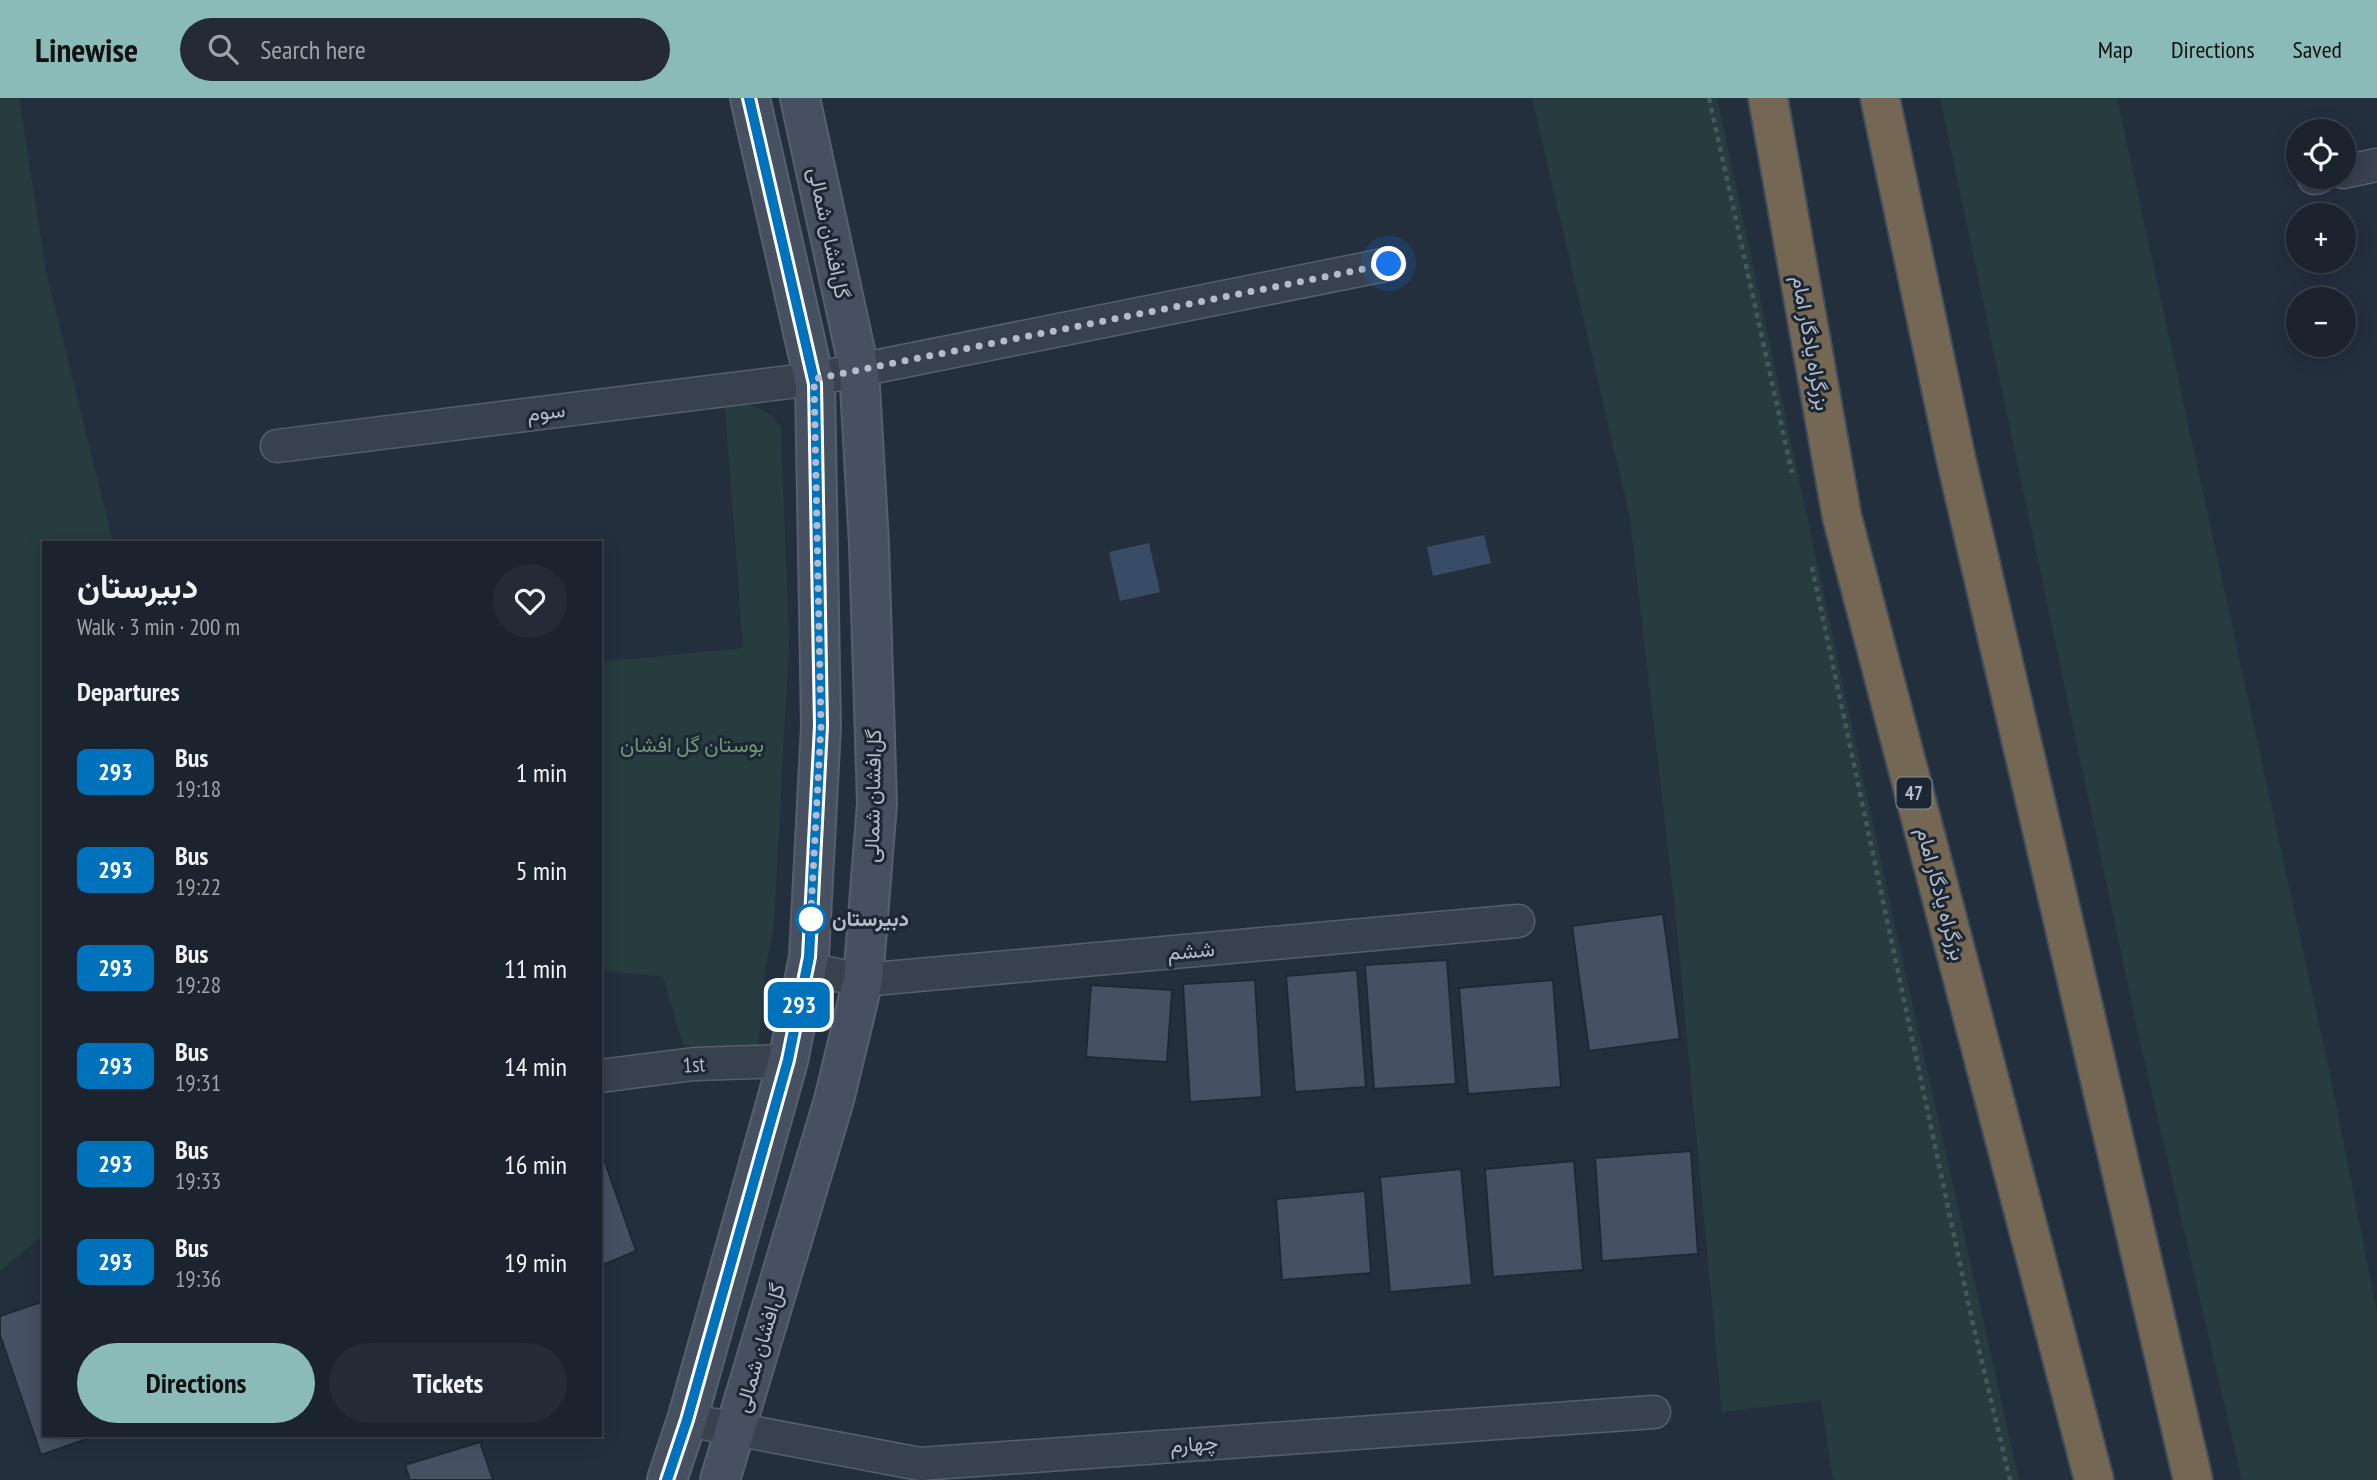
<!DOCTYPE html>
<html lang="en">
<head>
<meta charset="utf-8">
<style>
	:root { --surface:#1b232e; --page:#242b36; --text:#f1f3f6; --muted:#a0a4aa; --line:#39404a; --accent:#8bbbb9 }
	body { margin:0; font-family:"PT Sans Narrow",Vazirmatn,sans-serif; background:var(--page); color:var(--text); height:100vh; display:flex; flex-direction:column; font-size:26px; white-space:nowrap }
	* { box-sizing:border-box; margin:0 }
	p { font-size:23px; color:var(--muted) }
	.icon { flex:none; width:38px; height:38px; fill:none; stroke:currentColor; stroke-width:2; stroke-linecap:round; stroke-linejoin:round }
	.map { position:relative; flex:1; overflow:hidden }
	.panel { position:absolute; left:42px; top:443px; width:560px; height:896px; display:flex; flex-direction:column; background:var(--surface); border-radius:0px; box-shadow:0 4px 18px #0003,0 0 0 2px var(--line) }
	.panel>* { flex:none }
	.badge { padding:0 14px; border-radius:10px; font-size:24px; line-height:46px }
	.tools { position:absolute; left:2286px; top:21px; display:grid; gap:14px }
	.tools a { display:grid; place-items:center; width:70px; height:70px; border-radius:50%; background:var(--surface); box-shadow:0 4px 18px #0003,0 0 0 2px var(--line); font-size:35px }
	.you { position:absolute; width:35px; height:35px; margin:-18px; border:5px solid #fff; border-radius:50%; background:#1a73e8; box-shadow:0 0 0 10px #1a73e833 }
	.map>.badge { position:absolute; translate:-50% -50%; box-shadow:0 0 0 4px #fff }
	h2 { padding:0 35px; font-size:26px; line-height:63px }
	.round { display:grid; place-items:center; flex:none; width:74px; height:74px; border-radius:37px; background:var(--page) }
	.overview { display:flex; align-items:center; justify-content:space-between; height:119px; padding:0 35px }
	h1 { font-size:33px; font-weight:700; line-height:52px }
	.cta { display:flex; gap:14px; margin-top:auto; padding:14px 35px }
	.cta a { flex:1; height:80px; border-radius:42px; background:var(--accent); color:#111; font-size:28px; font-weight:700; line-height:80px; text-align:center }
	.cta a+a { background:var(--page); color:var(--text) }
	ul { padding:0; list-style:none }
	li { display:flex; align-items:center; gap:21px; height:98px; padding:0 35px }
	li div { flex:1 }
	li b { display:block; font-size:26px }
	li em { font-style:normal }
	li .badge { min-width:77px; font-weight:700; text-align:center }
	header { display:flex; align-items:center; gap:42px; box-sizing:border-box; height:98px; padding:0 35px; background:var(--accent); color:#111 }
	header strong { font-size:33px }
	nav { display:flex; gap:38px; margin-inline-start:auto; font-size:24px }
	.search { width:490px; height:63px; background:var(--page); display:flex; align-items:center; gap:18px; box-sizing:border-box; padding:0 24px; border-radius:38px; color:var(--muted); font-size:26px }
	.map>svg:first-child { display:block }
	.green { fill:#263c3f }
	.water { fill:#394c67 }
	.building { fill:#455162; stroke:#1f2835; stroke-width:2 }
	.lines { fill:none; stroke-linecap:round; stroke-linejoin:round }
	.street-casing { stroke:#565f6c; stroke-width:35 }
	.secondary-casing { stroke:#565f6c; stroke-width:42 }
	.highway-casing { stroke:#434c59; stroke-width:42 }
	.path { stroke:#44595c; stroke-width:4.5; stroke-dasharray:5 5; stroke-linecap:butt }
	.street { stroke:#38414e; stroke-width:32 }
	.secondary { stroke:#465061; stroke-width:38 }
	.highway { stroke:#746855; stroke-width:38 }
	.line-casing { stroke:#fff; stroke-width:16 }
	.line { stroke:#0072bc; stroke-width:10 }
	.walk { stroke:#b4bcc9; stroke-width:7; stroke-dasharray:0 12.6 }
	.stop-dot { fill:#fff; stroke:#0072bc; stroke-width:3.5 }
	.labels { text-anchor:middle; stroke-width:6; stroke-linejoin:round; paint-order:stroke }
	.shield { fill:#1d2633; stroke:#878f9c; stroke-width:2 }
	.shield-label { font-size:19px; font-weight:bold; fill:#b4bcc9 }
	.street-label { font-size:21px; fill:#b4bcc9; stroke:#1d2633 }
	.park-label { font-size:21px; fill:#6b9a76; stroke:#1d2633 }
	.stop-label { font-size:21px; font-weight:bold; fill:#b4bcc9; stroke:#1d2633; text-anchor:start }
</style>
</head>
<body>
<header>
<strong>Linewise</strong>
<div class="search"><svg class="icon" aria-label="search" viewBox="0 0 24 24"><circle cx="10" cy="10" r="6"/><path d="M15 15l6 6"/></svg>Search here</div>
<nav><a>Map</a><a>Directions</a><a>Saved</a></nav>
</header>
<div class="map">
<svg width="2377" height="1382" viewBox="0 0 2377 1382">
	<rect width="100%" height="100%" fill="#242f3e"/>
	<!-- green -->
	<g class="green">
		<path d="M0,0h19l27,174 67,270h-69v693l-44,36z"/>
		<path d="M1532,0h185l178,828 124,554h-186l-12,-80 -99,12 -47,-503 -45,-391z"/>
		<path d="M1940,0h177l212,972 48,242v168h-135l-103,-443z"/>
		<path d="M745,307c18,2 26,8 36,23l8,215 -15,281 -9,48 -7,79 -75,-6 -20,-68 -63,-7v-308l143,-14 -18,-240z"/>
	</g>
	<!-- water -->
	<g class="water">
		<path d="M1484,437l7,28 -58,13 -6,-29z"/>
		<path d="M1149,445l11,49 -40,9 -11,-49z"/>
	</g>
	<!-- building -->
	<g class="building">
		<path d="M1663,816l17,125 -91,12 -17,-125z"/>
		<path d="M1447,862l9,124 -82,5 -9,-124z"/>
		<path d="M1357,872l9,117 -71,5 -9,-116z"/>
		<path d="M1255,882l7,117 -72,5 -7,-118z"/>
		<path d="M1553,882l8,107 -93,7 -9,-106z"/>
		<path d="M1091,887l81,5 -5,72 -81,-5z"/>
		<path d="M600,1050l36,103 -36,15z"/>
		<path d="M1691,1053l7,103 -96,7 -7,-103z"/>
		<path d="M1574,1063l9,109 -90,7 -8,-108z"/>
		<path d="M1461,1071l11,116 -82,7 -10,-115z"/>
		<path d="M1365,1093l6,82 -89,7 -6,-81z"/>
		<path d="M44,1203v134h54l-57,20 -41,-120v-19z"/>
		<path d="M480,1344l13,38h-83l-5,-15z"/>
	</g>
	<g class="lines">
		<defs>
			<g id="street">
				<path d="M2343,74l34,-7"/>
				<path d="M2314,80l5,-1"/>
				<path d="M277,348l537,-67 575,-115"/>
				<path d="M806,871l57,11 655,-59"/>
				<path d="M600,978l94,-12 94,-3"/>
				<path d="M687,1322l233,44 734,-52"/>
			</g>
			<g id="secondary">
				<path d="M667,1382l20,-60 101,-359 21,-104 12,-231 -6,-342 -65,-286"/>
				<path d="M720,1382l114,-380 29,-120 14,-176 -8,-260 -10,-175 -59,-271"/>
			</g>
			<g id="highway">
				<path d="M1768,0l74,419 252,963"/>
				<path d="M1880,0l76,361 237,1021"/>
			</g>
		</defs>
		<!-- street casing -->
		<use href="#street" class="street-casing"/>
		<!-- secondary casing -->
		<use href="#secondary" class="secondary-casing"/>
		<!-- highway casing -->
		<use href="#highway" class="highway-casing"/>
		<!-- path -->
		<g class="path">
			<path d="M1709,0l83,375"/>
			<path d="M1812,469l160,753 38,160"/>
		</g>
		<!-- street -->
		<use href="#street" class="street"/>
		<!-- secondary -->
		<use href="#secondary" class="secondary"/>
		<!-- highway -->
		<use href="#highway" class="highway"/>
	</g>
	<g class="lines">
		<defs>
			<path id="line" d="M667,1382l20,-60 101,-360 21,-103 12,-231 -6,-342 -66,-286"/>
		</defs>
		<!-- line casing -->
		<use href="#line" class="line-casing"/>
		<!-- line -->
		<use href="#line" class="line"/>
		<!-- walk -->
		<path class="walk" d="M811,821l-1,11 11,-204 -7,-347 575,-115"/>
	</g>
	<!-- markers -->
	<circle class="stop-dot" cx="811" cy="821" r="14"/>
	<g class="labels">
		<!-- shield labels -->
		<rect class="shield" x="1896.5" y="679.5" width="35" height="31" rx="5"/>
		<g class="shield-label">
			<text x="1914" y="702">47</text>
		</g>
		<!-- street labels -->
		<g class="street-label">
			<text transform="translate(829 135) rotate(78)" y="7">گل‌افشان شمالی</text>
			<text transform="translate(1811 245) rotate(80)" y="7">بزرگراه یادگار امام</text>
			<text transform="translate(546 314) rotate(-7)" y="7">سوم</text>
			<text transform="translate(873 698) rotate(-89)" y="7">گل‌افشان شمالی</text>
			<text transform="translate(1941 796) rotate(75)" y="7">بزرگراه یادگار امام</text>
			<text transform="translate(1191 853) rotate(-5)" y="7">ششم</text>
			<text transform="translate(694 967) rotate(-4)" y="7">1st</text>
			<text transform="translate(760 1250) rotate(-74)" y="7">گل‌افشان شمالی</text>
			<text transform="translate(1194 1346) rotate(-4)" y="7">چهارم</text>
		</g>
		<!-- park labels -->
		<g class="park-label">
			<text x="692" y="654">بوستان گل افشان</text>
		</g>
		<!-- stop labels -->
		<g class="stop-label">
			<text x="832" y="828">دبیرستان</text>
		</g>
	</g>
</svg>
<div class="tools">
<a><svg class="icon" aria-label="locate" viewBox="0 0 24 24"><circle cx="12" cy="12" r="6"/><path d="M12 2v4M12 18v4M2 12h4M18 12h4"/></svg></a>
<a>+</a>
<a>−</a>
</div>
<div class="you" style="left:1389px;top:166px"></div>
<b class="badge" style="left:799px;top:907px;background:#0072bc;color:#fff">293</b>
<section class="panel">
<div class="overview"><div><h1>دبیرستان</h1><p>Walk · 3 min · 200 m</p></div><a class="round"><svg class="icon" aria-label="heart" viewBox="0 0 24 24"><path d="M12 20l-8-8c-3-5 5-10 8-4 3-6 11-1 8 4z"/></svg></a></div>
<h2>Departures</h2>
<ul>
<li><span class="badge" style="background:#0072bc;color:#fff">293</span><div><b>Bus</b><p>19:18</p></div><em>1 min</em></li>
<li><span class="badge" style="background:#0072bc;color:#fff">293</span><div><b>Bus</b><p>19:22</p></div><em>5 min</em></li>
<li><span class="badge" style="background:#0072bc;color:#fff">293</span><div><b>Bus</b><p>19:28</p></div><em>11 min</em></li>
<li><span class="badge" style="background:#0072bc;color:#fff">293</span><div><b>Bus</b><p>19:31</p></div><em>14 min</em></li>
<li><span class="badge" style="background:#0072bc;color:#fff">293</span><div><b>Bus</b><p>19:33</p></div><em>16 min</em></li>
<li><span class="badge" style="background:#0072bc;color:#fff">293</span><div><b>Bus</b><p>19:36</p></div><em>19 min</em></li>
</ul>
<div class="cta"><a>Directions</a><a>Tickets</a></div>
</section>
</div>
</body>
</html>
